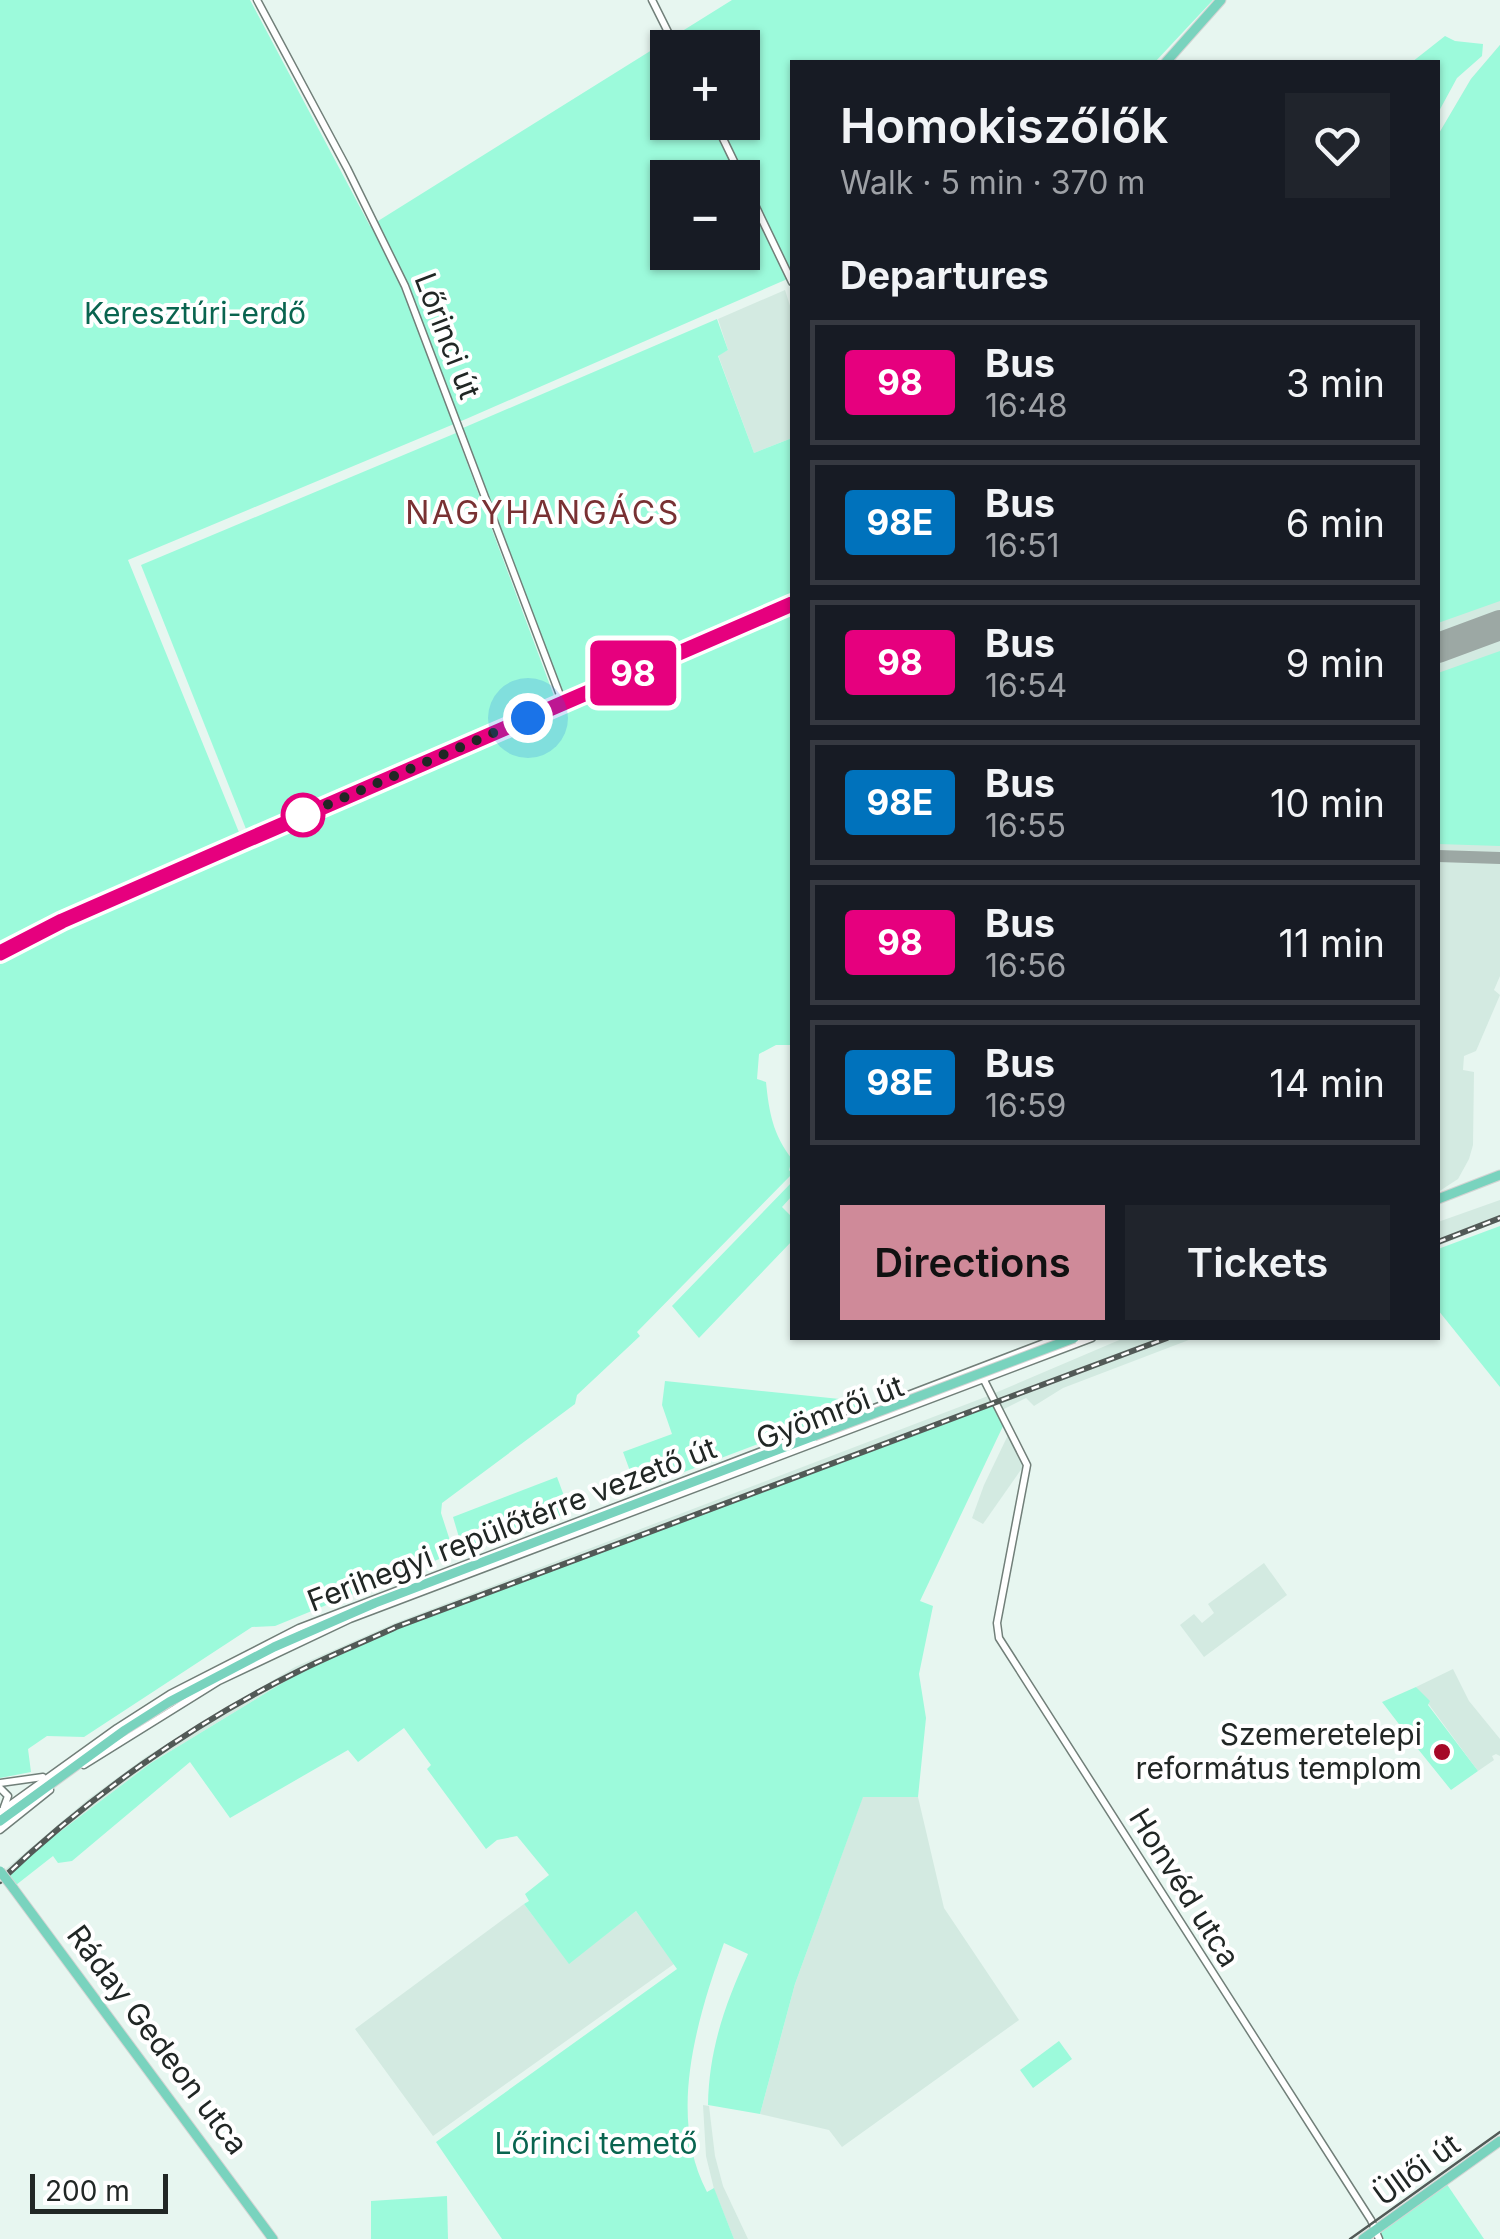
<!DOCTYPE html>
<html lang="en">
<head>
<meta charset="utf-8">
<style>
	:root { --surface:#171b24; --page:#20242c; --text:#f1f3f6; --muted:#9ea1a6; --line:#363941; --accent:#cf8a99 }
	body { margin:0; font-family:Inter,sans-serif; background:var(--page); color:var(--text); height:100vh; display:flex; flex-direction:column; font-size:38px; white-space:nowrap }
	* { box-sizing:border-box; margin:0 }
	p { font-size:32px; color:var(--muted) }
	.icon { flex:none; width:55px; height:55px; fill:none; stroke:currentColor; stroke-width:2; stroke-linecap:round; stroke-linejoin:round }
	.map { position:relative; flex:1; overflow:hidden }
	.panel { position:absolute; left:790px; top:60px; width:650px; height:1280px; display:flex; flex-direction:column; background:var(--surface); border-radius:0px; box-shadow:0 2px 8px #0004 }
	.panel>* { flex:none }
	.badge { padding:0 20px; border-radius:8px; font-size:35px; line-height:65px }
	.controls { position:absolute; left:650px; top:30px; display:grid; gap:20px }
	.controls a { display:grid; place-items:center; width:110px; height:110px; border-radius:0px; background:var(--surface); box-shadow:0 2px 8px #0004; font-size:50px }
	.scale { position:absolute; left:30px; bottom:25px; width:138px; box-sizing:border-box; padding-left:10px; border:5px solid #212725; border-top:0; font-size:28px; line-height:35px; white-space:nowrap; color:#212725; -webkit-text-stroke:8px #fff; paint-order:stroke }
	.you { position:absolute; width:50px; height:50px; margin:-25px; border:8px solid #fff; border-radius:50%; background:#1a73e8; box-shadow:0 0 0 15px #1a73e833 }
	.map>.badge { position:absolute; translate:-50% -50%; box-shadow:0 0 0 5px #fff }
	h2 { padding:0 50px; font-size:38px; line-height:90px }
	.round { display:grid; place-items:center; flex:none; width:105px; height:105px; border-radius:0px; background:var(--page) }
	.headline { display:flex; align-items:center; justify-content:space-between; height:170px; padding:0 50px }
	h1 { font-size:48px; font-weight:600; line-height:75px }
	.button { display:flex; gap:20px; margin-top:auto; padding:20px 50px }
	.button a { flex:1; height:115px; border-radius:0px; background:var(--accent); color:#111; font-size:40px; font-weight:600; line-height:115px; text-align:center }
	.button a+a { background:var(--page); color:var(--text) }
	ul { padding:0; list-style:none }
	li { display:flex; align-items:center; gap:30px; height:125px; margin:0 20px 15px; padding:0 30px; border:5px solid var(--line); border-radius:0px }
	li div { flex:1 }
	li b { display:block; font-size:38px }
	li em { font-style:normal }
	li .badge { min-width:110px; font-weight:700; text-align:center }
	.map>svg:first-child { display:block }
	.built { fill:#d3eae1 }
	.green { fill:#9cfadb; fill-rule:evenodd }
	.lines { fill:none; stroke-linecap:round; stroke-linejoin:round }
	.taxiway { stroke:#9ca8a4; stroke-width:12 }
	.runway { stroke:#9ca8a4; stroke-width:30 }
	.minor-casing { stroke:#717f79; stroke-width:9 }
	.major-casing { stroke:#d3d4d3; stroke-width:11 }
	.minor { stroke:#fff; stroke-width:6 }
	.major { stroke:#79d3be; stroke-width:9 }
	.tram { stroke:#525a57; stroke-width:2.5 }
	.rail-casing { stroke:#525a57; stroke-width:6 }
	.rail { stroke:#fff; stroke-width:2.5; stroke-dasharray:8; stroke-linecap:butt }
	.major-bridge-casing { stroke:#d3d4d3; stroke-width:11; stroke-linecap:butt }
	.major-bridge { stroke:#79d3be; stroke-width:9 }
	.line-casing { stroke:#fff; stroke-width:22 }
	.line { stroke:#e6007e; stroke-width:15 }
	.walk { stroke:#212725; stroke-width:10; stroke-dasharray:0 18 }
	.stop-dot { fill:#fff; stroke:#e6007e; stroke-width:5 }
	.poi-dot { fill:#a50927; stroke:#fff; stroke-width:4 }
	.labels { text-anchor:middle; stroke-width:8; stroke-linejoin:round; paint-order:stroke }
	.park-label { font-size:30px; fill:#09644f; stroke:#fff }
	.street-label { font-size:30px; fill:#212725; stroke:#fff }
	.poi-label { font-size:30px; fill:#212725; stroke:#fff; text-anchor:end }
	.neighbourhood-label { font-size:32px; letter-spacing:2.5px; fill:#793133; stroke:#fff }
</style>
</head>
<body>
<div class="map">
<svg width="1500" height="2239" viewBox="0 0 1500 2239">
	<rect width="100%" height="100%" fill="#e7f6f0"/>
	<!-- built -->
	<g class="built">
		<path d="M1500,45v931l-6,14 6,5 -24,56 -12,5 -1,14 11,2 -1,73 -4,14 -11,20 -20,13v-1057l33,-56z"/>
		<path d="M785,290l7,22v126l-38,15 -36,-98 10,-5 -10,-31z"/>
		<path d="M1500,1200v21l-62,25v-24z"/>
		<path d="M1124,1338h70l-131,50 -29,18 -8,-8 -28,14 -4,-7 -299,111 -298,113 -100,45 -146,89 -114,86 -37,35v-10l87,-74 60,-44 148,-89 100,-44 593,-227z"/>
		<path d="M1008,1435l17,29 -42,60 -11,-6 12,-33z"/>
		<path d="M1264,1563l23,32 -83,62 -24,-32 14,-11 8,9 12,-10 -6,-9z"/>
		<path d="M1453,1669l16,32 31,38v17l-4,-2 -4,2 2,4 -16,11 -62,-84z"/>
		<path d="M863,1796l55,1 26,111 75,112 -177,127 -13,-17 -69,-16 35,-130z"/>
		<path d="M524,1904l45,59 67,-52 38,53 -241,172 -78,-107z"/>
		<path d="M703,2105l6,1 6,50 8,30 25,53h-14l-20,-50 -8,-33z"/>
	</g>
	<!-- green -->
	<g class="green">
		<path d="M0,0h250l120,226 362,-226h481l-58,62h-363v215l-326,142 -338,141 117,287 547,-237v435h-16l-17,9 -2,25 9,3c3,30 7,53 26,77l-3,11 3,4 -155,158 3,4 -63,59 -2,9 -133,99 -1,10 13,40 -179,73 -23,1 -168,110 -37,-1 -19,13 3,23 -31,6zM668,48h74v74h-74zM668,178h74v74h-74z"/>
		<path d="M1445,36l10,5 28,3 -1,12 -25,22 -19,35v-51h-26z"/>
		<path d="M1500,45v556l-62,22v-488l33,-56z"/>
		<path d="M717,319l11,31 -10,6 36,97 38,-15v160l-228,98 -101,-268z"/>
		<path d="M456,433l98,263 -306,138 -107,-269z"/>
		<path d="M1500,651v195l-62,-2v-171z"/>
		<path d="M792,1182v14l-10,11 10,10v24l-93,97 -27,-32z"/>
		<path d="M1500,1226v161l-62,-77v-61z"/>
		<path d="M665,1381l204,21 -222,84 -7,-18 -10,3 -7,-19 49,-18 -10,-29z"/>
		<path d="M994,1404l10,20 -84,177 13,5 -14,68 7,44 -8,79h-55l-68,187 -35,130 -52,-9c1,-56 17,-101 40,-151l-24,-11c-27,77 -57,172 -17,249l7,-4 20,51h-232l-66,-97 241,-173 -41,-58 -67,53 -45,-60 5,-3 -4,-7 24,-19 -32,-39 -20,4 -11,9 -59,-80 4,-4 -27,-37 -46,34 -10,-12 -118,68 -40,-56 -118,99 -14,2 -5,-7 -37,29 -7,-9 28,-27 114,-86 146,-89 100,-45z"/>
		<path d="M557,1477l13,35 -107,39 -10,-34z"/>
		<path d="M1416,1687l14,14 -2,4 50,66 -27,19 -33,-41 3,-3 -15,-20 -4,2 -20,-26z"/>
		<path d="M1059,2041l13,18 -39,29 -13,-18z"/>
		<path d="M1446,2183l38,56h-107l-1,-6z"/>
		<path d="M447,2196l1,43h-77v-38z"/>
	</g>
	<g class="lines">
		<!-- taxiway -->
		<path class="taxiway" d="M1438,856l62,2"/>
		<!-- runway -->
		<path class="runway" d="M1438,648l62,-23"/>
		<defs>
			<g id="minor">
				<path d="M257,0l90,168 58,118 158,417"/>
				<path d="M652,0l24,48"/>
				<path d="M715,122l27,56"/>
				<path d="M742,178l50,104"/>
				<path d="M984,1380l43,85 -30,158 2,15 372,582 8,19"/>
				<path d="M84,1765l135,-84 131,-62 742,-281"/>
				<path d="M0,1783l43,-6"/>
				<path d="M0,1788l8,8 -4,11"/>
				<path d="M0,1812l117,-84 53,-34 129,-66 758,-290"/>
				<path d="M0,1830l50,-40"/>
			</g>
			<g id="major">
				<path d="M1166,62l55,-62"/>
				<path d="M0,952l63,-31 184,-81 545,-236"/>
				<path d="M1438,1199l62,-24"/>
				<path d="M0,1821l125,-91 44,-28 105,-55 101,-44 439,-167"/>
				<path d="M13,1888l260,351"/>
				<path d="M1363,2239l137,-98"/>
			</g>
		</defs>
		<!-- minor casing -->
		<use href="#minor" class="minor-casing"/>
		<!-- major casing -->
		<use href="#major" class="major-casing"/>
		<!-- minor -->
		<use href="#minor" class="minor"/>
		<!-- major -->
		<use href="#major" class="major"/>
		<!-- tram -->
		<path class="tram" d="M1350,2239l150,-107"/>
		<defs>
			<g id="rail">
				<path d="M1438,1242l62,-24"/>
				<path d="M0,1881c87,-83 191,-157 299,-210 32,-16 65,-29 97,-44l771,-289"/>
			</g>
		</defs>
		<!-- rail casing -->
		<use href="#rail" class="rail-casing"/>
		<!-- rail -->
		<use href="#rail" class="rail"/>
		<defs>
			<g id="major-bridge">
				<path d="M814,1436l260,-98"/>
				<path d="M0,1871l13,17"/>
			</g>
		</defs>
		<!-- major-bridge casing -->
		<use href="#major-bridge" class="major-bridge-casing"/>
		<!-- major-bridge -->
		<use href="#major-bridge" class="major-bridge"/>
	</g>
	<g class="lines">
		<defs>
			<path id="line" d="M0,953l62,-32 185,-81 545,-236"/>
		</defs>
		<!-- line casing -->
		<use href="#line" class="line-casing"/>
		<!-- line -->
		<use href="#line" class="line"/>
		<!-- walk -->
		<path class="walk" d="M303,815l-4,2 229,-99"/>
	</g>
	<!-- markers -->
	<circle class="stop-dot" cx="303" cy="815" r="20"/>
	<circle class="poi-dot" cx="1442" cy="1752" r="10"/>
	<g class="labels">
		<!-- park labels -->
		<g class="park-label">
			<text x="195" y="324">Keresztúri-erdő</text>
			<text x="596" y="2154">Lőrinci temető</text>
		</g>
		<!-- street labels -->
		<g class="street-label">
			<text transform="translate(447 336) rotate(69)" y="10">Lőrinci út</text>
			<text transform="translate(830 1413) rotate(-21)" y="10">Gyömrői út</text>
			<text transform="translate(512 1525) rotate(-21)" y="10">Ferihegyi repülőtérre vezető út</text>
			<text transform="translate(1184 1888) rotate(58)" y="10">Honvéd utca</text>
			<text transform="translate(157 2040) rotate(53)" y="10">Ráday Gedeon utca</text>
			<text transform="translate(1417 2170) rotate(-36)" y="10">Üllői út</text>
		</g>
		<!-- poi labels -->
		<g class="poi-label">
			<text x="1422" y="1745">Szemeretelepi<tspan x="1422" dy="34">református templom</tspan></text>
		</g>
		<!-- neighbourhood labels -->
		<g class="neighbourhood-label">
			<text x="543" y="524">NAGYHANGÁCS</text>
		</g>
	</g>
</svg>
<div class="controls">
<a>+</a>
<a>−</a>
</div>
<div class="scale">200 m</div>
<div class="you" style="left:528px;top:718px"></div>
<b class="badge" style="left:633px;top:673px;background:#e6007e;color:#fff">98</b>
<section class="panel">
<div class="headline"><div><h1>Homokiszőlők</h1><p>Walk · 5 min · 370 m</p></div><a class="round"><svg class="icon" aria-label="heart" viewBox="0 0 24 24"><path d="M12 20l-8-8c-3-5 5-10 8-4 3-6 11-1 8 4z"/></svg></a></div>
<h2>Departures</h2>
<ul>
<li><span class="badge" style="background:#e6007e;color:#fff">98</span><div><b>Bus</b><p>16:48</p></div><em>3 min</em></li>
<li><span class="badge" style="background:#0072bc;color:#fff">98E</span><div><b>Bus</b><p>16:51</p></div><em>6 min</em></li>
<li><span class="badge" style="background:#e6007e;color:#fff">98</span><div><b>Bus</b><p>16:54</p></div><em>9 min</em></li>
<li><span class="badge" style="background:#0072bc;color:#fff">98E</span><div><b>Bus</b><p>16:55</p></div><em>10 min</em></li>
<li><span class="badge" style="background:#e6007e;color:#fff">98</span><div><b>Bus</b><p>16:56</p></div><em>11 min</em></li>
<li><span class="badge" style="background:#0072bc;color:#fff">98E</span><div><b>Bus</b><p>16:59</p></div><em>14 min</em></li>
</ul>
<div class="button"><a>Directions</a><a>Tickets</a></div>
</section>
</div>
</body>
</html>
